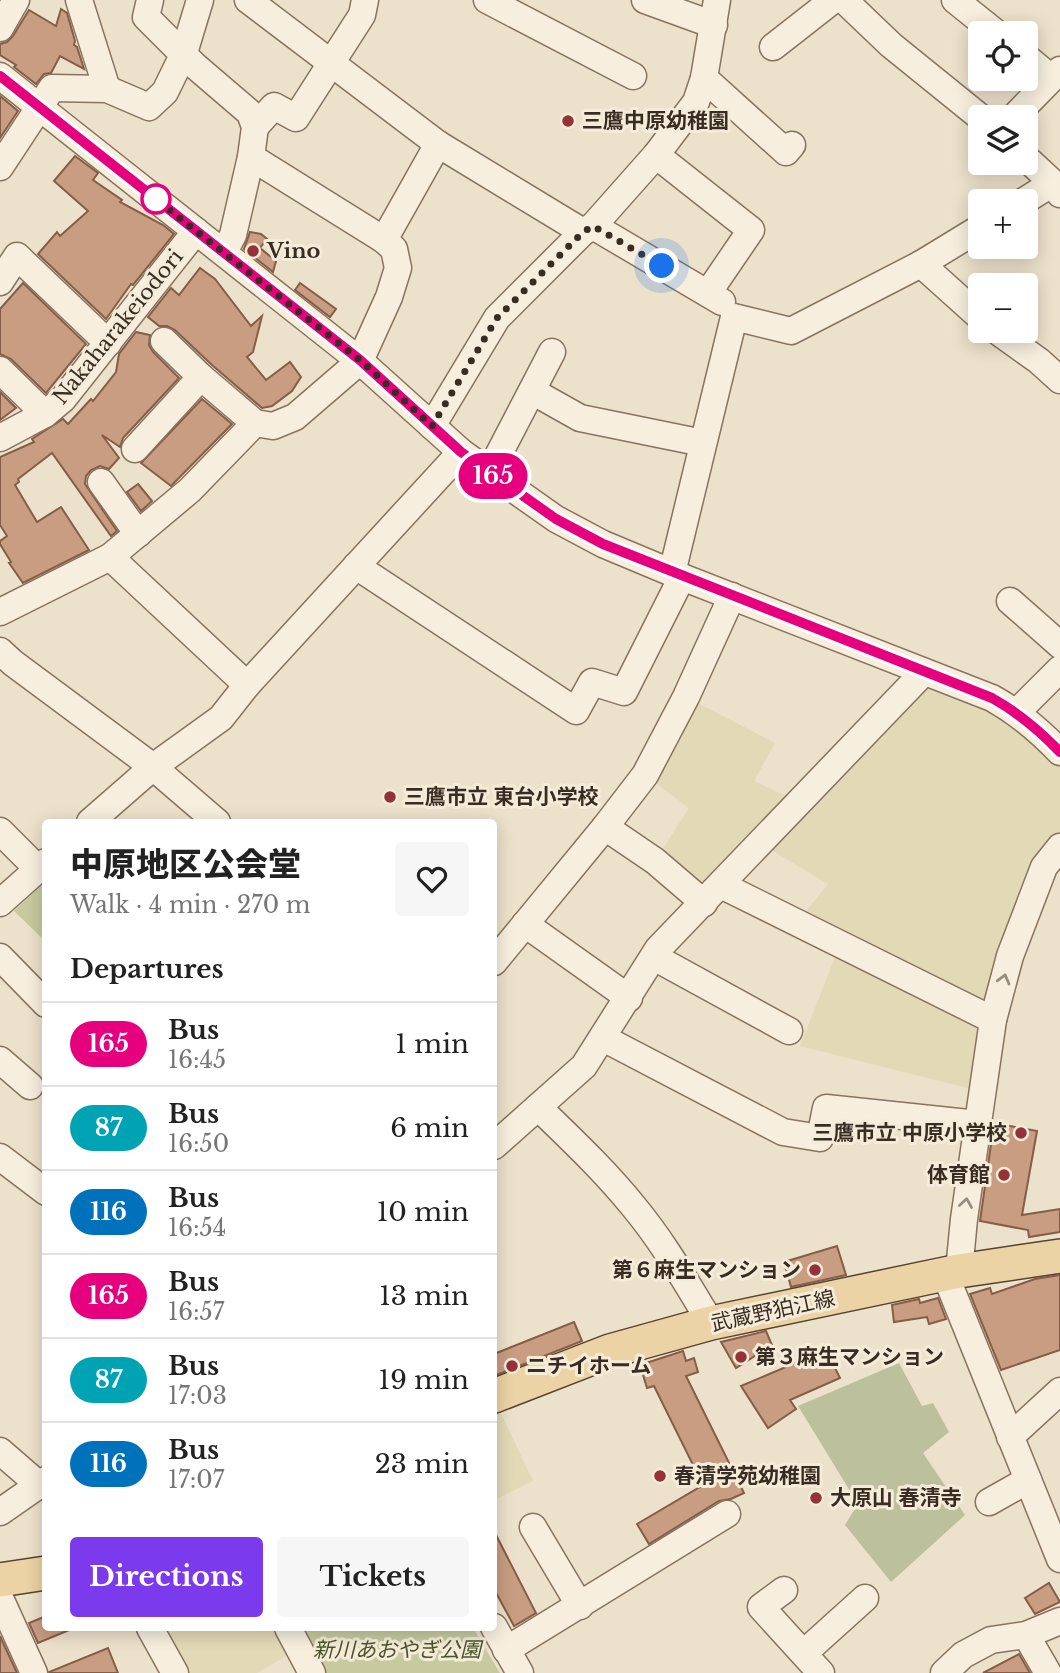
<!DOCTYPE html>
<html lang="en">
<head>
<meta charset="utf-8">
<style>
	:root { --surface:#fff; --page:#f6f6f6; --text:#222; --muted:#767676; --line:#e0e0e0; --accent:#7c3aed }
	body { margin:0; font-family:"Libre Baskerville","Noto Sans JP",serif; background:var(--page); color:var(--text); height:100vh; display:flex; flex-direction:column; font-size:26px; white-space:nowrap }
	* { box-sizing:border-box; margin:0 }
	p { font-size:23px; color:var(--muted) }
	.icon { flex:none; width:38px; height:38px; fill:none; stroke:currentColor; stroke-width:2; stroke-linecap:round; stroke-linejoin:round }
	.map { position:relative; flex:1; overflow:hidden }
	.side { position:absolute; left:42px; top:819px; width:455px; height:812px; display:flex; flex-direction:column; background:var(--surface); border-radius:7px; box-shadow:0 4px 18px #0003 }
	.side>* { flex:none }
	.badge { padding:0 14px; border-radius:23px; font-size:24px; line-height:46px }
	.controls { position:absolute; left:968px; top:21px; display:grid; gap:14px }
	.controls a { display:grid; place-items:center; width:70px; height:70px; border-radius:7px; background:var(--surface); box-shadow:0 4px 18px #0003; font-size:35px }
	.you { position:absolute; width:35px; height:35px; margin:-18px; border:5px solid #fff; border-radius:50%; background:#1a73e8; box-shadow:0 0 0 10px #1a73e833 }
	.map>.badge { position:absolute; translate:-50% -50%; box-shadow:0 0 0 4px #fff }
	h2 { padding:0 28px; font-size:26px; line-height:63px }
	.round { display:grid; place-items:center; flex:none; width:74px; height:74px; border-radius:7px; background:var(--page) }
	.head { display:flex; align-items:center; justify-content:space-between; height:119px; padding:0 28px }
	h1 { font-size:33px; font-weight:800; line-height:52px }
	.action { display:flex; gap:14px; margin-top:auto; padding:14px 28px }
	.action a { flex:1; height:80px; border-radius:7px; background:var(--accent); color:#fff; font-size:28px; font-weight:800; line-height:80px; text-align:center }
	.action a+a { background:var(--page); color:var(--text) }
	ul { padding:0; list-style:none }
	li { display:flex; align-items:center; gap:21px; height:84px; padding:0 28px; border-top:2px solid var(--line) }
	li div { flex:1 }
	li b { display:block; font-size:26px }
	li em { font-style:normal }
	li .badge { min-width:77px; font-weight:700; text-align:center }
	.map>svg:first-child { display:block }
	.farmland { fill:#e2d9b7 }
	.green { fill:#c7ca9e }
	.cemetery { fill:#bdc09c }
	.building { fill:#c89d82; stroke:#865d46; stroke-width:2 }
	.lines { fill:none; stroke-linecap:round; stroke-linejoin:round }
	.minor-casing { stroke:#88735f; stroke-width:29 }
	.major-casing { stroke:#564233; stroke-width:36 }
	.minor { stroke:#f7eedd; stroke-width:26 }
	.major { stroke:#ecd3a5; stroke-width:33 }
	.oneway { stroke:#988d80 }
	.line-casing { stroke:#fff; stroke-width:16 }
	.line { stroke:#e6007e; stroke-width:10 }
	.walk { stroke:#392c22; stroke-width:7; stroke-dasharray:0 12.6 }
	.poi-dot { fill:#933337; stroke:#f4ebd9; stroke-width:2.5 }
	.stop-dot { fill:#fff; stroke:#e6007e; stroke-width:3.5 }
	.labels { text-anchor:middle; stroke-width:6; stroke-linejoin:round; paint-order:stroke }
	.poi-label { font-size:21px; font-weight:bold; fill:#392c22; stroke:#f4ebd9; text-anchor:start }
	.street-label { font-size:21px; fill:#392c22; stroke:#f4ebd9 }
	.park-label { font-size:21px; font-style:italic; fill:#4b5529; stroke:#f4ebd9 }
</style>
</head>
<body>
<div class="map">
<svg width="1060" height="1673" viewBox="0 0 1060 1673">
	<rect width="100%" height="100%" fill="#ece1ca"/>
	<!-- farmland -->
	<g class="farmland">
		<path d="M924,672l136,80v95l-89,242 -171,-43 40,-101 -44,-21 32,-40 -67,-40 -52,54 -54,-37 34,-53 -44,-33 41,-78 89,46 -21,38 45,21z"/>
		<path d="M498,1407l35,74 -39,19v-91z"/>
		<path d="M180,1628h102l13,23 -38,22h-74l-21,-35z"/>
	</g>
	<!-- green -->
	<g class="green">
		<path d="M45,882v59l-31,-30z"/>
		<path d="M295,1628h178l27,45h-181z"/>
	</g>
	<!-- cemetery -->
	<path class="cemetery" d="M899,1363l23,43 11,-3 16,29 -26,21 42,62 -74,67 -46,-57 13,-21 -60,-98z"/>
	<!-- building -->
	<g class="building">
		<path d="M61,9l6,4 8,28 -1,4 3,2 7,22 -24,-13 -9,17 -7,1 -8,10 -22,-17 2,-2 -16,-10v-11l7,-2 6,-6 16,-26 27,16z"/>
		<path d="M0,96l18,15 -18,27z"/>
		<path d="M75,156l23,17 -5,7 29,20 -2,2 43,23 11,9 -41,51 -2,-1 -25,35 -68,-65 19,-22 3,4 28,-25 -34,-30z"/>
		<path d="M250,232l11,2 6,5 -7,9 16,13 -3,11 -29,-23z"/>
		<path d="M200,268l15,11 36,47 11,-10 -9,36 -6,5 19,23 24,-18 11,15 -9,14 -20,15 -10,2 -50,-43 -37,-35 -8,-4h-8l-11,-9 23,-29 8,7z"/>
		<path d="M23,283l63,61 -40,49 -35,-34 -11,-5v-45z"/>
		<path d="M300,283l36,26 -6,8 -35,-27z"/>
		<path d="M136,332l14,3 -1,10 4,7 26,26 -56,60 -3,9 -18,-12 17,23 -10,11 -9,-3 -9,4 -5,6 -1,8 32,47 -6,5 -59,-83 -34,26 1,3 -4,3 22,37 24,-15 28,43 -66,33 -14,-20 2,-1 -11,-18v-3l7,-5 -7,-11v-68l34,-15 -2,-3 31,-20 5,5 23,-25 2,2 23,-29 3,-18z"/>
		<path d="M0,392l16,16 -16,12z"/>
		<path d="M202,399l30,25 -61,62 -30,-23z"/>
		<path d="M138,484l14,17 -11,10 -14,-19z"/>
		<path d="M994,1123l43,8 -15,84 38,-6v23l-31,5 -1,-7 -48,-9z"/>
		<path d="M837,1246l9,29 -55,12 -7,-25z"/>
		<path d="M1060,1275v75l-59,20 -31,-76 20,-6 2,6 43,-15z"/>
		<path d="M938,1298l8,21 -17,5 -2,-7 -33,5 -2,-17 27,-6 1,4z"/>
		<path d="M574,1322l8,19 -88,35v-22z"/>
		<path d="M766,1331l6,14 -36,23 -15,-26z"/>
		<path d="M826,1350l14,28 -50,22 6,9 -28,19 -27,-42z"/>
		<path d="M683,1351l3,10 8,-3 4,14 -12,4 58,117 -13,6 -12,2 -70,43 -12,-20 66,-39 -49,-99 -7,2 -7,-23z"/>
		<path d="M494,1531l42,82 -22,13 -20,-37z"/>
		<path d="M1049,1583l11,19 -25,12 -10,-16z"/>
		<path d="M46,1616v12h28l-36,15 -9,-20z"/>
		<path d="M0,1636l17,37h-17z"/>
		<path d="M108,1648l10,25h-68l-1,-1z"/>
		<path d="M1019,1654l11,19h-47z"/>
	</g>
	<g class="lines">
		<defs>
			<g id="minor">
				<path d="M79,0l28,89"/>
				<path d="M150,0l-4,17 48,48 56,48 5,14 -4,30 -18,78 -9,17"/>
				<path d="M248,0l190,144"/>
				<path d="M487,0l146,76"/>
				<path d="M645,0l69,25"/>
				<path d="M844,0l47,45 89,72"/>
				<path d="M955,0l41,33"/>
				<path d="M0,28l16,-28"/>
				<path d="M773,47l60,-47"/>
				<path d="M1026,57l25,21"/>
				<path d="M0,76l360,285 101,91 95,67 47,25 79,33 310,121c27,15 47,32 68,54"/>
				<path d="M704,78l82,74 6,-7"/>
				<path d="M1014,117l46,-47"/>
				<path d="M255,127l19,-21 22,12 66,-103 3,-15"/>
				<path d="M656,155l95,75 -43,63"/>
				<path d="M251,157l133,83 54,-96 145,88"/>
				<path d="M1026,158l27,25 7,11"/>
				<path d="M0,167l52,-79 55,1 42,18 16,-15 19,-39 16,-53"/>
				<path d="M1024,201l29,-18"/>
				<path d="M593,226l129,76"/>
				<path d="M921,264l59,53"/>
				<path d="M0,282l17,-26 91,87"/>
				<path d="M997,331l42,30 21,19"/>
				<path d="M164,341l37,36 54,46 18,3 22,-9 65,-56 29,-64 9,-29 -4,-19 -10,-9"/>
				<path d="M0,370l45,44"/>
				<path d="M532,391l48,27 123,25"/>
				<path d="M432,426l65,-108 86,-86 10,-6 63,-71 40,-53 8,-24 13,-78"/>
				<path d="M0,438l45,-24 18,-15 133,-168"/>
				<path d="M135,449l66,-72"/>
				<path d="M489,473l63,-121"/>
				<path d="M101,482l37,52"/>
				<path d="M110,557l137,128"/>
				<path d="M356,566l220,145 16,-29 32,10 58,-115"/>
				<path d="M672,573l62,-256 57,14 130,-67 59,-36"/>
				<path d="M1010,601l50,44"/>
				<path d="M0,612l110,-55 80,-67 65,-67"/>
				<path d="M0,651l13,12 140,104 64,55"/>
				<path d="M1017,712l43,-43"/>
				<path d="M90,822l63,-55 68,-49 26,-33 214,-233"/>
				<path d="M605,827l50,34 49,42"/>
				<path d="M0,831l38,38"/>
				<path d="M721,885l272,135"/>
				<path d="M0,903l46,-41"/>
				<path d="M525,924l104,74"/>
				<path d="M0,957l46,47"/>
				<path d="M654,957l135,74"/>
				<path d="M494,962l111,-135 40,-52 41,-78 46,-101"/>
				<path d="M603,1038l180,94 37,6 6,-30 152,16"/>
				<path d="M0,1060l30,26"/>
				<path d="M538,1107c33,32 67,64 96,100 30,36 53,77 77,116"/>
				<path d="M494,1146l90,-80 74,-117 266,-277"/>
				<path d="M0,1157l46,35"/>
				<path d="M959,1271l5,-52 29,-199 17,-64 34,-89 16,-20"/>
				<path d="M945,1274l115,285"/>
				<path d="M1010,1437l50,-46"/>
				<path d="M0,1451l38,33"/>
				<path d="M989,1502l39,-22"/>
				<path d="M0,1512l46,-32"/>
				<path d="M533,1527l47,79"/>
				<path d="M784,1590l-23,17 60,66"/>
				<path d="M0,1598l34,75"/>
				<path d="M494,1627l26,46"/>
				<path d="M150,1628l25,45"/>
				<path d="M288,1628l24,45"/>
				<path d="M1026,1635l22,38"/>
				<path d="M506,1650l221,-136"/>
				<path d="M804,1653l61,-55"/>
				<path d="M944,1673l19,-18 28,-15 35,-5 34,-14"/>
			</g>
			<g id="major">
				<path d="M494,1396l116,-45 101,-28 248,-52 101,-15"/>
				<path d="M0,1580l46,-7"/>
			</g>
		</defs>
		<!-- minor casing -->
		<use href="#minor" class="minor-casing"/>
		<!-- major casing -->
		<use href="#major" class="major-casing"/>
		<!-- minor -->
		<use href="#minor" class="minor"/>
		<!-- major -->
		<use href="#major" class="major"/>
	</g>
	<!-- one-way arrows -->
	<defs><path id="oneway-chevron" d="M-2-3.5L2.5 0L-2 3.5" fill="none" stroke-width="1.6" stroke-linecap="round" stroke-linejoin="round" transform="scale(1.75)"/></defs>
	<g class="oneway">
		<use href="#oneway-chevron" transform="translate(1004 979) rotate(-75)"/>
		<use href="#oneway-chevron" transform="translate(966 1203) rotate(-81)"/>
	</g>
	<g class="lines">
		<defs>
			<path id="line" d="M0,76l360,284 101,92 95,67 47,25 389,154c27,15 47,32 68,54"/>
		</defs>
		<!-- line casing -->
		<use href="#line" class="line-casing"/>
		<!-- line -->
		<use href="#line" class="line"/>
		<!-- walk -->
		<path class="walk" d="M156,199l-3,-2 207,163 72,66 65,-108 86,-86 10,-6 69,40"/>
	</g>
	<!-- markers -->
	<g class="poi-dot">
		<circle cx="568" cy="121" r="7"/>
		<circle cx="253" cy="251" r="7"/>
		<circle cx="390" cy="797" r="7"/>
		<circle cx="1021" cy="1133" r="7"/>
		<circle cx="1004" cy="1175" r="7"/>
		<circle cx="815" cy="1270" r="7"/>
		<circle cx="741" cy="1357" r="7"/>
		<circle cx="512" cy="1366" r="7"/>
		<circle cx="660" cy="1476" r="7"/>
		<circle cx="816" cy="1498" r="7"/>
	</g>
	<circle class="stop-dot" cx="156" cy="199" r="14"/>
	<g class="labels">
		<!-- poi labels -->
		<g class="poi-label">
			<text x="582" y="128">三鷹中原幼稚園</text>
			<text x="267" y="258">Vino</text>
			<text x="404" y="804">三鷹市立 東台小学校</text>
			<text x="1007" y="1140" text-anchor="end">三鷹市立 中原小学校</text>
			<text x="990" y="1182" text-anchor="end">体育館</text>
			<text x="801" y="1277" text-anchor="end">第６麻生マンション</text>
			<text x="755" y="1364">第３麻生マンション</text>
			<text x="526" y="1373">ニチイホーム</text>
			<text x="674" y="1483">春清学苑幼稚園</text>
			<text x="830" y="1505">大原山 春清寺</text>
		</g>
		<!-- street labels -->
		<g class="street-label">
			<text transform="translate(118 327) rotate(-51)" y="7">Nakaharakeiodori</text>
			<text transform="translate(773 1311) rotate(-12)" y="7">武蔵野狛江線</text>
		</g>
		<!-- park labels -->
		<g class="park-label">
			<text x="397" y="1657">新川あおやぎ公園</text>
		</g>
	</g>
</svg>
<div class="controls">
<a><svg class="icon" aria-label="locate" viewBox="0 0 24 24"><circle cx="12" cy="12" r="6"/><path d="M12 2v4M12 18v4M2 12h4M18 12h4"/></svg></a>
<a><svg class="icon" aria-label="layers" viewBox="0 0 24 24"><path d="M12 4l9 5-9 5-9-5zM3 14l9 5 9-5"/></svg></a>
<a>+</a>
<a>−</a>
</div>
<div class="you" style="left:662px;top:266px"></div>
<b class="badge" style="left:493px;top:476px;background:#e6007e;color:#fff">165</b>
<section class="side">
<div class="head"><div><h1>中原地区公会堂</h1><p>Walk · 4 min · 270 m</p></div><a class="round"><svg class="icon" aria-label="heart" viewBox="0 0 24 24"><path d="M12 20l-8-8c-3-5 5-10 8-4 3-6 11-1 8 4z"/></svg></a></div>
<h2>Departures</h2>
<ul>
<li><span class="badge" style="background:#e6007e;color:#fff">165</span><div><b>Bus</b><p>16:45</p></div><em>1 min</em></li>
<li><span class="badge" style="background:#00a3b4;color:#fff">87</span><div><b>Bus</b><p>16:50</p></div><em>6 min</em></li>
<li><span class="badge" style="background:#0072bc;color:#fff">116</span><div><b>Bus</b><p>16:54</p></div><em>10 min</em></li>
<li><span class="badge" style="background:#e6007e;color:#fff">165</span><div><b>Bus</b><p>16:57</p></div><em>13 min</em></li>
<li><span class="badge" style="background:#00a3b4;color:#fff">87</span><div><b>Bus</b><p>17:03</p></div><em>19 min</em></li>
<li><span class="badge" style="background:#0072bc;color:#fff">116</span><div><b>Bus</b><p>17:07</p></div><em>23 min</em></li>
</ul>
<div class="action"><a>Directions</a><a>Tickets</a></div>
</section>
</div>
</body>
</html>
